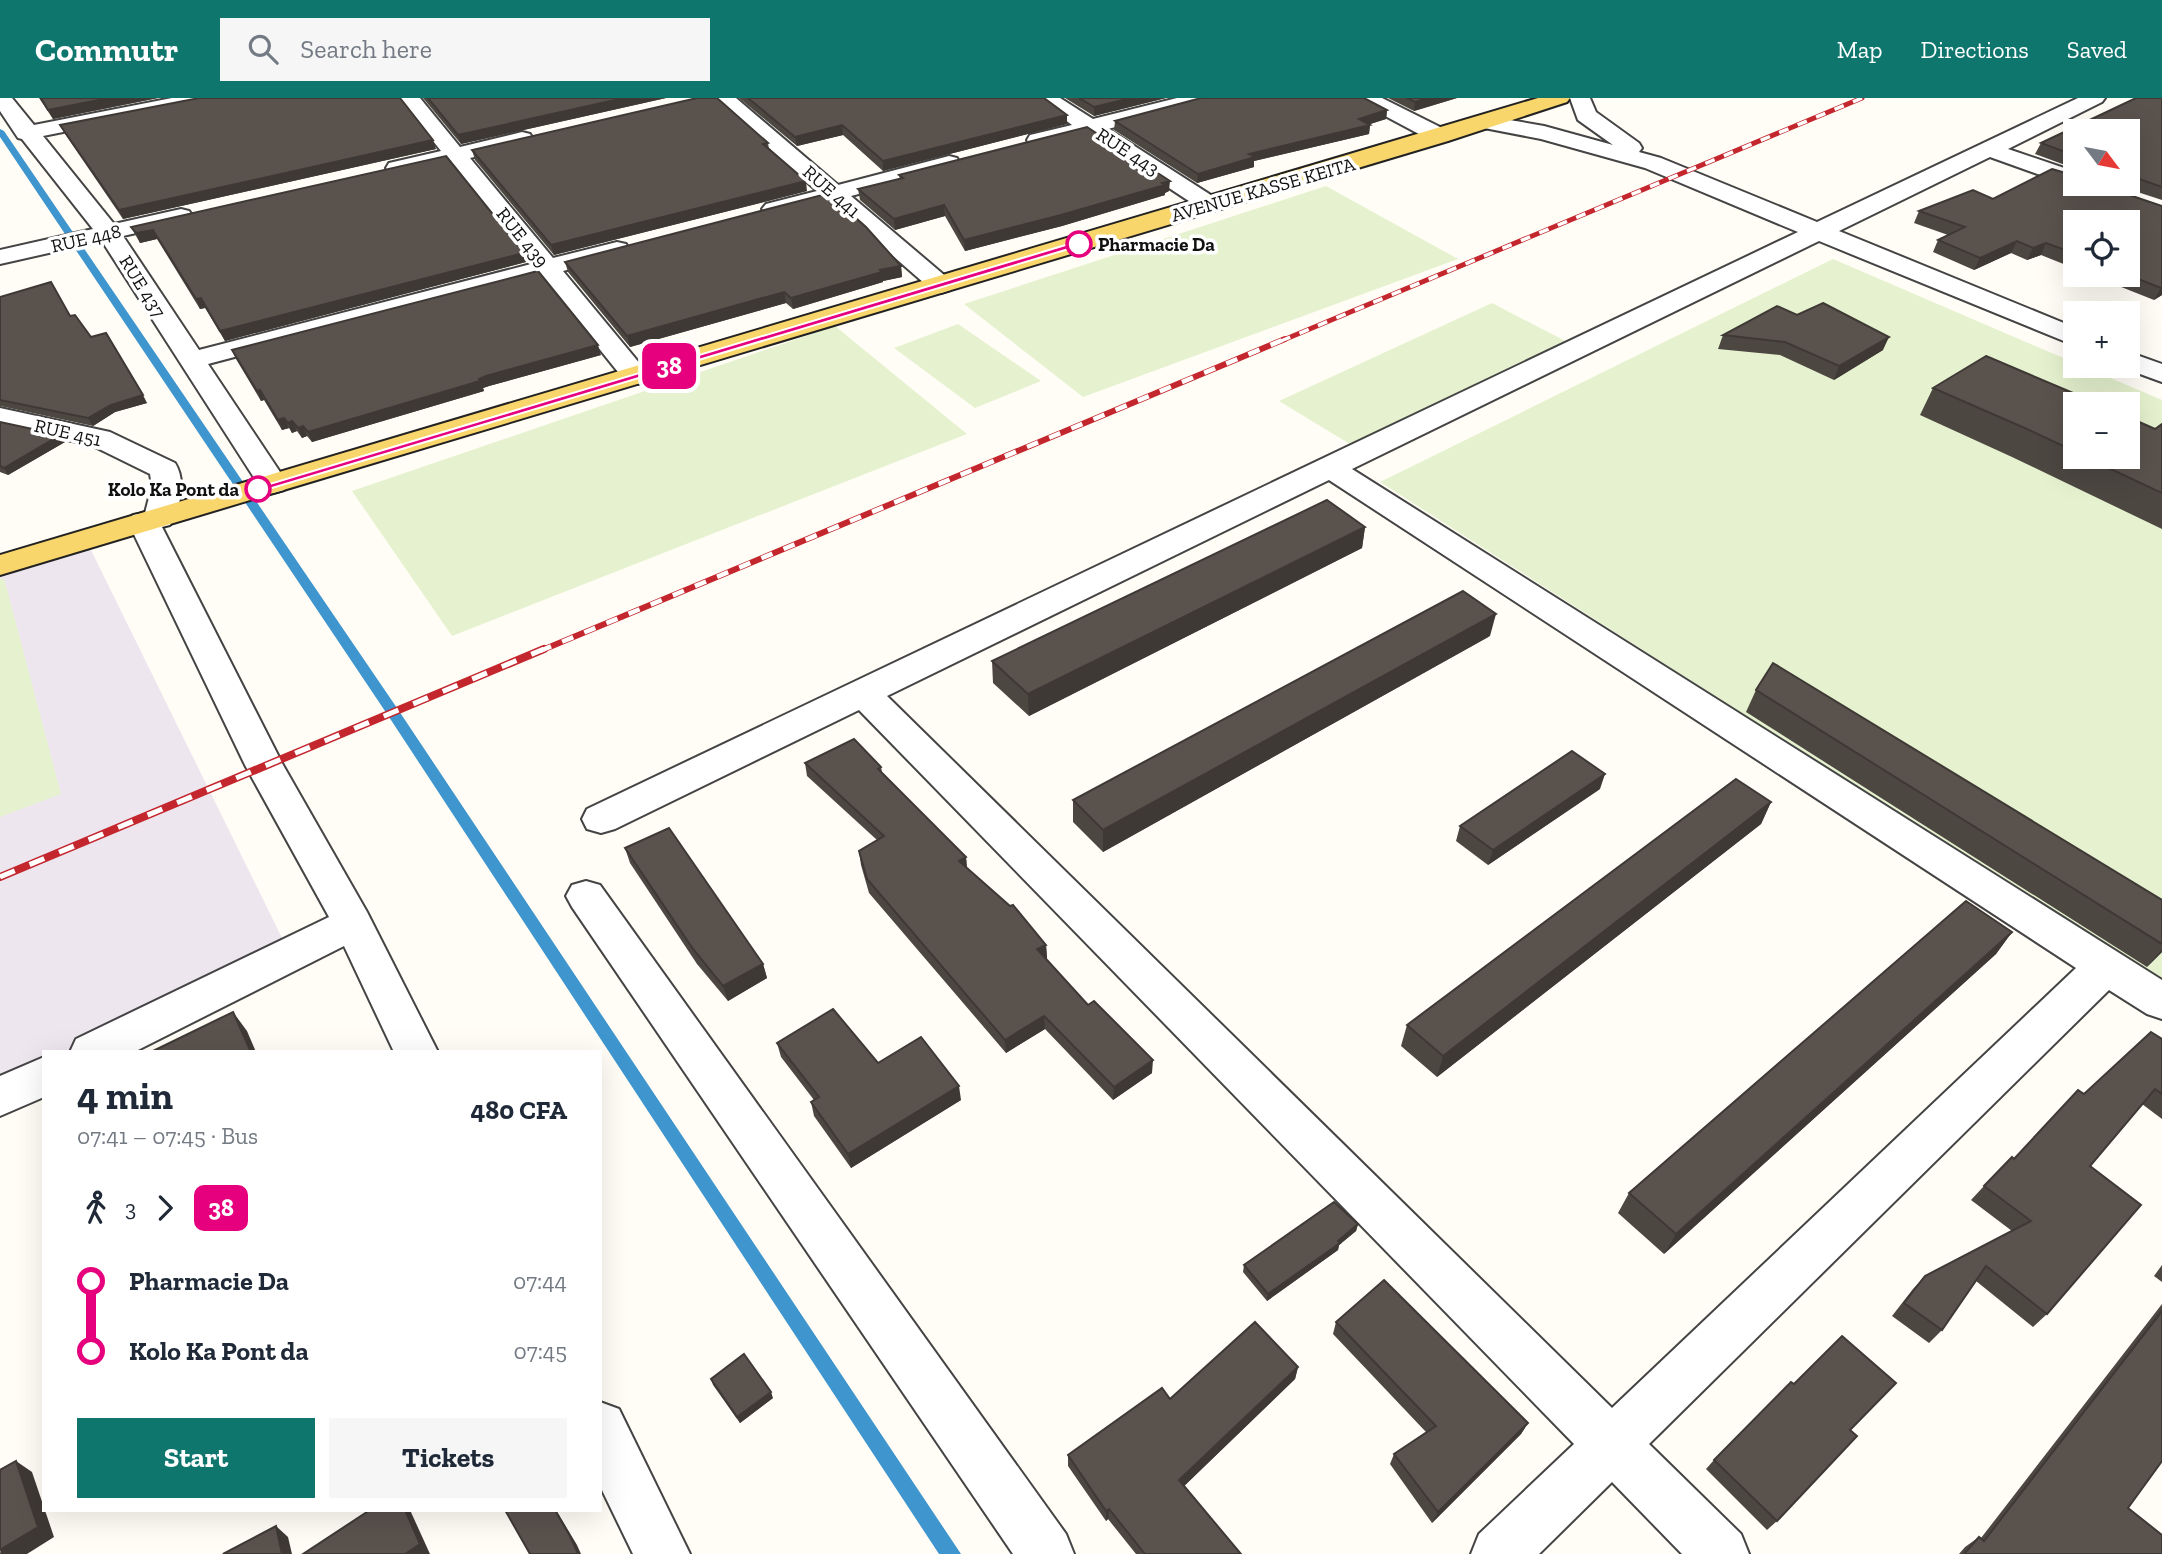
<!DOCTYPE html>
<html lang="en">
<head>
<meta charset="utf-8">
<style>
	:root { --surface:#fff; --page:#f6f6f7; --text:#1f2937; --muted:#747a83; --accent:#0f766e }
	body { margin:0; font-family:"Zilla Slab",serif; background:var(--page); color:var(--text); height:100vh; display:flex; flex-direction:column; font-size:26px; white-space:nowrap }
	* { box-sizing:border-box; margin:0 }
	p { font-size:23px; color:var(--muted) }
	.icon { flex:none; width:38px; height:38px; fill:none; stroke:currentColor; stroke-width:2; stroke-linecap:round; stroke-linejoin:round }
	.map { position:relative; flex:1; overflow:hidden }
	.details { position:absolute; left:42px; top:952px; width:560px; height:462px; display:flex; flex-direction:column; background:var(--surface); border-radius:0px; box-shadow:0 7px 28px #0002 }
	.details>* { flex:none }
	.badge { padding:0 14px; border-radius:10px; font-size:24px; line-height:46px }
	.needle { width:46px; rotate:122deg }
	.buttons { position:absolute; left:2063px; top:21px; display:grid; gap:14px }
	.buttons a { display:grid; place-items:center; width:77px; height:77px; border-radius:0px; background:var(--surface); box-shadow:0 7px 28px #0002; font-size:35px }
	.map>.badge { position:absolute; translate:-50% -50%; box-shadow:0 0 0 4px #fff }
	.legs { display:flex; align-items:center; gap:10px; height:77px; padding:0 35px; font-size:23px }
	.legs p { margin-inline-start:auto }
	.summary { display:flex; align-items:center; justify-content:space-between; height:119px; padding:0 35px }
	h1 { font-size:38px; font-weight:700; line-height:52px }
	.action { display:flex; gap:14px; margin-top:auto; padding:14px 35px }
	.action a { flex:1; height:80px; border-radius:0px; background:var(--accent); color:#fff; font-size:28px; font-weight:700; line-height:80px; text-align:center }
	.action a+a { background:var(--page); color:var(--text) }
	ul { padding:0 35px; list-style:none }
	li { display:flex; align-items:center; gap:24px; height:70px; font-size:26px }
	li i { display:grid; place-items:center; width:10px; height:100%; margin:0 9px; background:currentColor }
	li i::after { content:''; width:18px; height:18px; margin:-9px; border:5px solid; border-radius:50%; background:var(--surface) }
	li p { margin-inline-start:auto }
	li:first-child i { background:linear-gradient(#0000 50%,currentColor 0) }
	li:last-child i { background:linear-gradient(currentColor 50%,#0000 0) }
	header { display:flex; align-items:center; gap:42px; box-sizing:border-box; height:98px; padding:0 35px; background:var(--accent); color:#fff }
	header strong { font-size:33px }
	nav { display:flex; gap:38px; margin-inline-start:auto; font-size:24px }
	.search { width:490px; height:63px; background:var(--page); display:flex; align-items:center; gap:18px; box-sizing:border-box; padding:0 24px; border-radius:0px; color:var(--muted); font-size:26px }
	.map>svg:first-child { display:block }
	.industrial { fill:#eee6ef }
	.pitch { fill:#e6f2cf; fill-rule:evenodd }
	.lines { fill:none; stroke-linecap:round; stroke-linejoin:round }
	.stream { fill:#3f96cf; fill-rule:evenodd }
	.minor-casing { stroke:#444; stroke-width:4 }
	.major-casing { stroke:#222; stroke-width:4 }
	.minor { fill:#fff; fill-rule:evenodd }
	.major { fill:#f9d66b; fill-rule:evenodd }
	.rail-far2-casing { stroke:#c4262e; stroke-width:5 }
	.rail-far1-casing { stroke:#c4262e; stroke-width:6 }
	.rail-casing { stroke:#c4262e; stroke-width:8 }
	.rail-far2 { stroke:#fff; stroke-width:3.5; stroke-dasharray:10; stroke-linecap:butt }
	.rail-far1 { stroke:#fff; stroke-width:4.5; stroke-dasharray:12; stroke-linecap:butt }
	.rail { stroke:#fff; stroke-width:5; stroke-dasharray:16; stroke-linecap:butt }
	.wall { fill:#4d4742 }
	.shaded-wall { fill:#3f3936 }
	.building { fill:#5a524d; stroke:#3f3936; stroke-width:2 }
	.line-1 { fill:#e6007e; stroke:#fff; stroke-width:2 }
	.stop-1-dot { fill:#fff; stroke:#e6007e; stroke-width:3.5 }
	.labels { text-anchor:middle; stroke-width:7; stroke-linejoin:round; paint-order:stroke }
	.far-street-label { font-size:19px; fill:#111; stroke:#fff }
	.far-stop-label { font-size:19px; font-weight:bold; fill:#111; stroke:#fff; text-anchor:start }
</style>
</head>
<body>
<header>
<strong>Commutr</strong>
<div class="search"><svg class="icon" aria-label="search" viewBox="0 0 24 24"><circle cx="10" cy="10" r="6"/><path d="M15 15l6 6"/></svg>Search here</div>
<nav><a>Map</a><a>Directions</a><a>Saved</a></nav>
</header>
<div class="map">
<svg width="2162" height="1456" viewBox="0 0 2162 1456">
	<rect width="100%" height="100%" fill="#fffdf5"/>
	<!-- industrial -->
	<path class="industrial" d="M87,444l199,404 -213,106h-29v14l-44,22v-520z"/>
	<!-- pitch -->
	<g class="pitch">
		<path d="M1326,88l132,73 -375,138 -119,-93z"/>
		<path d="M1833,161l242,104 1,3h6l80,34v582l-782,-500zM2076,306h52v53h-52z"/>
		<path d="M1492,205l79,41 -213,105 -79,-48z"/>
		<path d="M958,226l83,57 -66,27 -81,-60z"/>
		<path d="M835,228l132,108 -515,202 -100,-145z"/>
		<path d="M4,480l57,216 -61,23v-238z"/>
	</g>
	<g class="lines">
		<!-- stream -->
		<path class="stream" d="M0,31l4,2 395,580 562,843h-22l-550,-837 -389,-580z"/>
		<defs>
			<g id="minor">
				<path d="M0,0h12l22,27 138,-27h42l-3,4 -7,2 -161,32 71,88 67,-15 8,2 4,5 -4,5 -66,15 76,114 332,-86 -81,-102 -53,13 -8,-2 -3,-5 3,-5 52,-12 -42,-53h21l40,49 62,-15 8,2 3,5 -3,5 -60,14 83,100 64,-16 9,2 3,5 -3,5 -63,17 87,105 -4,6 -10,2 -10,-2 -85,-106 -333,88 80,120 -4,6 -11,3 -11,-3 -160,-249 -102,23v-14l93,-21 -71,-90 -4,-1 -18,-27z"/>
				<path d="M713,0h23l102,87 111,-29 8,2 3,5 -3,5 -106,28 99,84 4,5 -4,5 -9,3 -9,-3 -102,-89 -56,15 -8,-2 -4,-5 4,-5 51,-13z"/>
				<path d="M1036,0h24l33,21 84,-21h35l-3,4 -101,27 109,70 4,5 -4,5h-16l-114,-75 -49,13 -8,-2 -3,-5 3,-5 42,-10z"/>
				<path d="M1356,0h26l66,33 3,5 -3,5h-16l-73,-39z"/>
				<path d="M1570,0h20l6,14 43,31 3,5 -3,4 22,6 156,64 261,-124h27l-3,4 -94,47 68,23v12l8,1h-16l-78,-28 -151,74 237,97v18l-257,-105 -467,228 810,511v39l-15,-5 -38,-24 -460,454 92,90 8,20h-67l-70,-72 -73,72h-68l8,-20 95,-90 -715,-734 -244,119 -14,4 -14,-4 -5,-10 5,-10 1211,-577 -153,-64 -104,-29 -62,-12 -3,-5 3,-5 8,-1 57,10 69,19 -35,-25zM1329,382l747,488 -464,440 -725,-712z"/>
				<path d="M2128,254l34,12v18l-44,-16h10z"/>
				<path d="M0,310l110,24 65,31c11,17 6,45 -5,62l-8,2 121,238 84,147 71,140h-44l-50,-106 -210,106h-64l6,-13 253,-122 -84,-152 -117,-243 5,-7 12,-2 7,-27 -2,-12 -59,-29 -91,-19z"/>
				<path d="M586,783l14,4 466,649 8,20h-61l-441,-647 -6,-11 6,-11z"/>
				<path d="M44,959v40l-44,19v-40z"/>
				<path d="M600,1304l19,7 71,145h-57l-33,-68z"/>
			</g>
			<path id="major" d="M1538,0h32l-3,4 -119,39 -1448,434v-20z"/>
		</defs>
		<!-- minor casing -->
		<use href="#minor" class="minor-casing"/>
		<!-- major casing -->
		<use href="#major" class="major-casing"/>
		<!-- minor -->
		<use href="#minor" class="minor"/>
		<!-- major -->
		<use href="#major" class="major"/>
		<defs>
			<path id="rail-far2" d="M1281,243l581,-243"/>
			<path id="rail-far1" d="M540,553l745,-312"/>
			<path id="rail" d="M0,779l544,-228"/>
		</defs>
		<!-- rail-far2 casing -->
		<use href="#rail-far2" class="rail-far2-casing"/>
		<!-- rail-far1 casing -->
		<use href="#rail-far1" class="rail-far1-casing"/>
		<!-- rail casing -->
		<use href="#rail" class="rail-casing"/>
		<!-- rail-far2 -->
		<use href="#rail-far2" class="rail-far2"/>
		<!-- rail-far1 -->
		<use href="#rail-far1" class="rail-far1"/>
		<!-- rail -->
		<use href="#rail" class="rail"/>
	</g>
	<!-- wall -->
	<g class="wall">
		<path d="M39,0h119l-105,21z"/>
		<path d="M423,0h243l-205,46z"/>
		<path d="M739,0h305l23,17v9l-184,47 -40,-36 -46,11z"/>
		<path d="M1065,0h101l-72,18z"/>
		<path d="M1388,0h69l-43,13z"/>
		<path d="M2162,0v102l-49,-16h15v-53h-52v38l-41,-15 6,-11z"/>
		<path d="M1387,12l-1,9 -16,5 -1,10 -115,27v6l-57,16 -83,-53 1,-9z"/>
		<path d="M60,27l376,24 -313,70 -58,-85z"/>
		<path d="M768,45l1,6 38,42 -253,64 -79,-95 -3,-10z"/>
		<path d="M899,77l270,16 -4,2v2l-103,31 -97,25 -20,-35 -50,14 -35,-30 -2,-11 42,-10z"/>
		<path d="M1993,101l169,7v89l-8,5 -63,-25h37l-52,-53v47l-35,-14 -14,5 -16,-7 -37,17 -41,-18 5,-12 10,-5 -34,-12 5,-12z"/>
		<path d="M131,129l393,26 2,9 -301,79 -20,-33 -5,1 -43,-70 -17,4z"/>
		<path d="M565,164l336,4 1,11 -19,4v1l-90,27 -7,-6 -156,44 -62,-75z"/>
		<path d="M0,199l70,19 21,21 56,66 -32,9 -22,14 -93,-20z"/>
		<path d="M1797,217l86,35 -49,30 -54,-25 -62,-6 5,-14z"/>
		<path d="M232,252l369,5 -112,31 -6,2 1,3 -172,51 -5,-6 -5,2 -5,-7 -5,2 -3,-5 -7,2 -18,-30 -3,1 -25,-42z"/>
		<path d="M1933,290l143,16v53h52l27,-28 7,-5v105l-150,-72 -92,-42z"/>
		<path d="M0,324l65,20 -57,33 -8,-3z"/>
		<path d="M1365,429l-3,21 -333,168 -36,-33 -1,-22z"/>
		<path d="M1490,538l-387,216 -30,-30v-22z"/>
		<path d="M1756,592l406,210v52l-15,15 -401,-255z"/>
		<path d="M805,665l76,4 1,5 84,85 1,11 79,77 1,13h-2l107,115 -39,27 -68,-71 -39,24 -137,-160 -8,-28 -2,-14 18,-11 -70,-64z"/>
		<path d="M1600,691l-112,76 -32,-24 4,-15z"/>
		<path d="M1771,704l-10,22 -324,253 -36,-31 6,-21z"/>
		<path d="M625,750l138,116 4,14 -39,23 -31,-37 -67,-101z"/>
		<path d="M2012,834l-16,22 -332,300 -46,-41 11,-20z"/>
		<path d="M2162,941v80l-20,-15 -52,62 -43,148 -14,13 -57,-46 -34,49 -13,13 -37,-27 21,-27 12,-13 87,-45 -41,-31 13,-14 100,-92z"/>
		<path d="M777,945l101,20 83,37 -110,68 -37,-52 -3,-14 3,-2 -33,-43z"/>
		<path d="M1358,1126l-2,7 -17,14 -1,5 -71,51 -24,-29 1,-7z"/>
		<path d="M2162,1167v17l-8,-6z"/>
		<path d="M2162,1206v157l-34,47 34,46h-203l6,-7 14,-10 2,1z"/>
		<path d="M1336,1224l192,101 -7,11 -89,89 -42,-59 4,-10 32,-22 -93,-98z"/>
		<path d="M1298,1269l-3,12 -111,107 57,68h-105l-28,-35 -2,2 -38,-55v-11l102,-56z"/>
		<path d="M711,1281l62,19 -33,25 -27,-38z"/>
		<path d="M1850,1332l-73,91 -10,9 -61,-61 8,-9z"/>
	</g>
	<!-- shaded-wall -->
	<g class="shaded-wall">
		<path d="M109,0h49l-105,21 -5,-9z"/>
		<path d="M624,0h42l-205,46 -3,-9z"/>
		<path d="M1131,0h35l-72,18v-9z"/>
		<path d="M1428,0h29l-43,13 1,-9z"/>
		<path d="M1387,12l-1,9 -25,8 9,-2 -1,9 -115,27v6l-57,16 1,-9 51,-20z"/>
		<path d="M1067,17v9l-184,47v-10z"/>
		<path d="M842,27l1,10 -46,11 -2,-9z"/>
		<path d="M433,42l3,9 -313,70 -4,-9z"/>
		<path d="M806,83l1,10 -253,64 -3,-10z"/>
		<path d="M1170,83l-1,10 -4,2v2l-103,31 -97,25 -1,-11z"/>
		<path d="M944,107l1,11 -50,14 -1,-11z"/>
		<path d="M153,132l4,9 -17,4 -4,-10z"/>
		<path d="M2017,143l-6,12 -37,17 6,-12z"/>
		<path d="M2046,145l-5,12 -14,5 6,-12z"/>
		<path d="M524,155l2,9 -301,79 -5,-10z"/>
		<path d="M901,168l1,11 -19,4v1l-90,27 -2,-11 89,-28z"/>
		<path d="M2162,189v8l-8,5 7,-12z"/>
		<path d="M784,194l2,11 -156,44 -3,-11z"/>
		<path d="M201,200l4,10 -5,1 -4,-10z"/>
		<path d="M1889,239l-6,13 -49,30 5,-14z"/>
		<path d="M598,247l3,10 -112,31 -6,2 1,3 -172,51 -4,-10 178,-56z"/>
		<path d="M260,292l4,10 -3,1 -4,-10z"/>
		<path d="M143,297l4,8 -32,9 -22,14 -5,-8 23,-13z"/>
		<path d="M284,320l5,10 -7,2 -4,-10z"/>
		<path d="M292,323l5,10 -5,2 -4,-10z"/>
		<path d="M303,328l4,10 -5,2 -4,-10z"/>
		<path d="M60,337l5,7 -57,33 -4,-7z"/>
		<path d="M1365,429l-3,21 -333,168 -1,-22z"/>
		<path d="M1496,516l-6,22 -387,216v-22z"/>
		<path d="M1605,676l-5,15 -112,76 5,-15z"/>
		<path d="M1771,704l-10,22 -324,253 6,-21z"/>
		<path d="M966,759l1,13 -8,-9z"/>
		<path d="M2012,834l-16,22 -332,300 12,-20z"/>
		<path d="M1046,847l1,13 -10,5v-14z"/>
		<path d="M2162,851v3l-15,15z"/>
		<path d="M763,866l4,14 -39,23 -5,-15z"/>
		<path d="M233,914l14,19 9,21h-5z"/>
		<path d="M1044,918l1,13 -39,24 -1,-13z"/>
		<path d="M1153,962l-1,13 -39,27 1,-13z"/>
		<path d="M959,988l2,14 -110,68 -3,-14z"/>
		<path d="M1358,1126l-2,7 -17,14 -1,5 -71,51 1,-7z"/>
		<path d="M1298,1269l-3,12 -117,113 1,-12z"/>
		<path d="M771,1294l2,6 -33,25 -3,-6z"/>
		<path d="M1528,1325l-7,11 -89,89 6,-11z"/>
		<path d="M16,1363l16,11 22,65 -27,17h-27z"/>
		<path d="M1109,1411l-1,10 -2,2v-10z"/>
		<path d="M405,1412h5l20,44h-25z"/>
		<path d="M555,1412h1l21,35 4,9h-3z"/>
		<path d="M276,1428l12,11 4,17h-10z"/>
	</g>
	<!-- building -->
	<g class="building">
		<path d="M41,0h68l-61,12z"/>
		<path d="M199,0h201l33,42 -314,70 -59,-85z"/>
		<path d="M428,0h196l-166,37z"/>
		<path d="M697,0h20l51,45 -5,1 43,37 -255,64 -79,-95z"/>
		<path d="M748,0h296l23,17 -184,46 -41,-36 -47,12z"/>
		<path d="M1079,0h52l-37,9z"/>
		<path d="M1201,0h163l23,12 -28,9 11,6 -121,29 6,3 -57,17 -83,-53z"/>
		<path d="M1407,0h21l-13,4z"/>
		<path d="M2136,0h26v89l-34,-12v-44h-52v25l-35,-13z"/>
		<path d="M1087,29l83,54 -8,2 3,2 -104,30 -97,25 -20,-35 -50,14 -36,-30 45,-11 -4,-3z"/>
		<path d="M446,58l78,97 -304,78 -19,-33 -5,1 -43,-69 -17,3 -5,-6z"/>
		<path d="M2052,71l24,7v8h21l65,22v81l-1,1 -33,-13v-53h-52v32l-30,-11 -13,5 -16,-7 -37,17 -42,-18 27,-13 -46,-16 54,-21 20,9z"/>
		<path d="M822,97l3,3 6,-2 35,31 35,39 -21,4 2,2 -91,26 -7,-6 -157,44 -62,-74z"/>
		<path d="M538,173l60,74 -112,31 -7,3 1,2 -172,51 -5,-6 -5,2 -6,-7 -4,2 -4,-5 -6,2 -18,-30 -3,1 -25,-41z"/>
		<path d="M51,184l19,34 5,-1 16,22 15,-4 37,62 -32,10 -23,13 -88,-18v-103z"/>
		<path d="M1823,205l66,34 -50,29 -54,-24 -62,-7 54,-29 20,9z"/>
		<path d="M1986,258l113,48h-23v48l-49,-23 -94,-41z"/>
		<path d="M2128,319l27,12 7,-5v69l-77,-36h43z"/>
		<path d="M0,324l60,13 -56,33 -4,-2z"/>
		<path d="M1327,402l38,27 -337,167 -36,-33z"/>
		<path d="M1463,493l33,23 -393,216 -30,-30z"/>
		<path d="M1773,565l389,237v44l-406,-254z"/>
		<path d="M854,641l27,28 -3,2 88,88 -7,4 51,45 3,-1 33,40 -9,4 51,56 6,-4 59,59 -39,27 -70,-71 -39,24 -138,-161 -8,-28 25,-15 -79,-73z"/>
		<path d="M1572,653l33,23 -112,76 -33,-24z"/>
		<path d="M1736,681l35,23 -328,254 -36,-31z"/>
		<path d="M669,730l94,136 -40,22 -30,-37 -68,-101z"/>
		<path d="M1966,803l46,31 -336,302 -47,-41z"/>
		<path d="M833,911l45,54 43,-26 38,49 -111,68 -37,-52 8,-5 -42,-54z"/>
		<path d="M233,914l18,40h-100z"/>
		<path d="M2151,934l11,7v55l-7,-5 -65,77 51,39 -94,109 -61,-48 -44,64 -38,-27 21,-27 106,-55 -47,-35 28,-29 2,2 64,-69 6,4z"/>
		<path d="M1334,1104l24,22 -20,17 2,2 -72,51 -24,-29z"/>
		<path d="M1384,1182l144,143 -90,89 -44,-58 42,-28 -100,-104z"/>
		<path d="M2162,1213v150l-34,47 34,27v19h-198l15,-17 5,4z"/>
		<path d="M1255,1224l43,45 -119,113 62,74h-96l-36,-45 -3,2 -38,-56 94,-67 8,11z"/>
		<path d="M1842,1238l54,47 -46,47 7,6 -80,85 -63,-61 77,-78 3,2z"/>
		<path d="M744,1256l27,38 -34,25 -26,-38z"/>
		<path d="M16,1363l22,66 -38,23v-80z"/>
		<path d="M370,1412h35l15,34 -15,10h-102z"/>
		<path d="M505,1412h50l15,26 8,18h-48z"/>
		<path d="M276,1428l6,28h-59z"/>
	</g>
	<!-- line-1 -->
	<path class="line-1" d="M1079,143l3,4 -820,246 -9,-2z"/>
	<!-- markers -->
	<g class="stop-1-dot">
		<circle cx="1079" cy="146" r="12"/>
		<circle cx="258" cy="391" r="12"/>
	</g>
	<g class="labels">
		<!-- far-street labels -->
		<g class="far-street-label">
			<text transform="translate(1128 53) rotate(33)" y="7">RUE 443</text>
			<text transform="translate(1263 91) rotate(-16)" y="7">AVENUE KASSE KEITA</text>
			<text transform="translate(832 93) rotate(41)" y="7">RUE 441</text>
			<text transform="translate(523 139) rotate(51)" y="7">RUE 439</text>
			<text transform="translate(86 140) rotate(-13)" y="7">RUE 448</text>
			<text transform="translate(143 188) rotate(58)" y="7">RUE 437</text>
			<text transform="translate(68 334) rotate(13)" y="7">RUE 451</text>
		</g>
		<!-- far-stop labels -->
		<g class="far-stop-label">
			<text x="1098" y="153">Pharmacie Da</text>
			<text x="239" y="398" text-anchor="end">Kolo Ka Pont da</text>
		</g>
	</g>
</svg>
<div class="buttons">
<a><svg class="needle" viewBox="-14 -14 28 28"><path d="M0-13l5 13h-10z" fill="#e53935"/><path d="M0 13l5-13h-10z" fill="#747a83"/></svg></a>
<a><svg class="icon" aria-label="locate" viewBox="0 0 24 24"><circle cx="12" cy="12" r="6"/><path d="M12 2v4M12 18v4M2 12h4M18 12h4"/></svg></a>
<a>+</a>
<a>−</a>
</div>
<b class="badge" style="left:669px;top:268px;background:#e6007e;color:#fff">38</b>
<section class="details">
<div class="summary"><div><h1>4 min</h1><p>07:41 – 07:45 · Bus</p></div><b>480 CFA</b></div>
<div class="legs"><svg class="icon" aria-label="walk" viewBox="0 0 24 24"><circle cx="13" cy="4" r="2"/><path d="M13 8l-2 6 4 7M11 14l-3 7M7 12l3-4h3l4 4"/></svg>3<svg class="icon" aria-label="forward" viewBox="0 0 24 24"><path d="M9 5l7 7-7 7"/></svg><b class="badge" style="background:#e6007e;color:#fff">38</b></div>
<ul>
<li><i style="color:#e6007e"></i><b>Pharmacie Da</b><p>07:44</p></li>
<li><i style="color:#e6007e"></i><b>Kolo Ka Pont da</b><p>07:45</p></li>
</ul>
<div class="action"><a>Start</a><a>Tickets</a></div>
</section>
</div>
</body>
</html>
